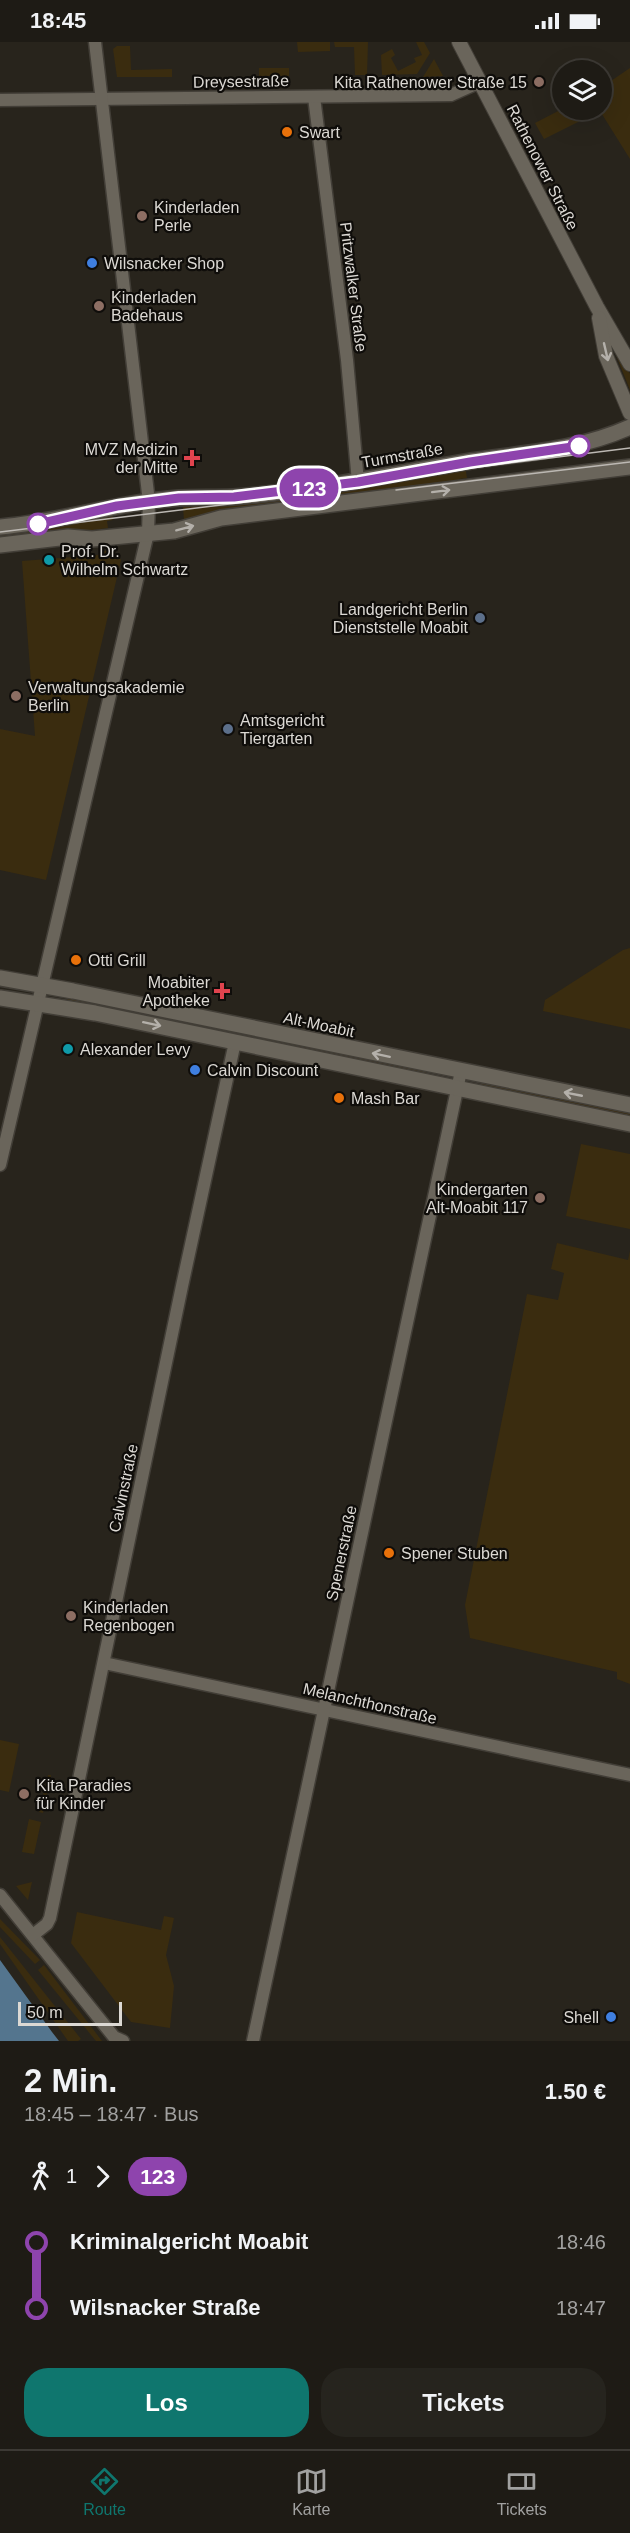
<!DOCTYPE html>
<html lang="de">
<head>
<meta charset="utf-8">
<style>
	:root { --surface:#1e1b15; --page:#26241e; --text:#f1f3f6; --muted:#a1a1a0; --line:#3c3934; --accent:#0f766e }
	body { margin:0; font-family:Arial,sans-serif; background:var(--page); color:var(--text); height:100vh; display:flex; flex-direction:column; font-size:22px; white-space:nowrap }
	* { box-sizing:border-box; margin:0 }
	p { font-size:20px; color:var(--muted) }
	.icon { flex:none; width:33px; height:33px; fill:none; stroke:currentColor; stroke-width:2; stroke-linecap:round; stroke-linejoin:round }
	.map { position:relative; height:1999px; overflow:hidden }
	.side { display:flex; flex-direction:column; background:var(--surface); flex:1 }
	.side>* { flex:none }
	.badge { padding:0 12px; border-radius:20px; font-size:21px; line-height:39px }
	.tools { position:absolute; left:552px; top:18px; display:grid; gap:12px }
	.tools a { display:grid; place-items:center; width:60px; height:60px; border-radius:50%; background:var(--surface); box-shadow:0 6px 24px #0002,0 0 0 2px var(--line); font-size:30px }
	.scale { position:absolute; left:18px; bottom:15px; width:104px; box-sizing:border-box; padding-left:6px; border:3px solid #dcd9d4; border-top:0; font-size:16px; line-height:21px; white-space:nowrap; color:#dcd9d4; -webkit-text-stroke:4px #0f0d0a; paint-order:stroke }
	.map>.badge { position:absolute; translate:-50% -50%; box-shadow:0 0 0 3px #fff }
	.legs { display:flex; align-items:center; gap:9px; height:66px; padding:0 24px; font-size:20px }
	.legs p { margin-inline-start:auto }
	.overview { display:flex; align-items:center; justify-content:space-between; height:102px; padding:0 24px }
	h1 { font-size:33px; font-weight:600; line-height:45px }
	.action { display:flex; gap:12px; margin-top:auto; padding:12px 24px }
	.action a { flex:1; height:69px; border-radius:24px; background:var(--accent); color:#fff; font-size:24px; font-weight:600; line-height:69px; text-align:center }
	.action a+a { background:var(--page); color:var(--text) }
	ul { padding:0 24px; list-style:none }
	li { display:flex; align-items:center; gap:21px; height:66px; font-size:22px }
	li i { display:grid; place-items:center; width:9px; height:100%; margin:0 8px; background:currentColor }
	li i::after { content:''; width:15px; height:15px; margin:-8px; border:4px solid; border-radius:50%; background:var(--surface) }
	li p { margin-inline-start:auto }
	li:first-child i { background:linear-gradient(#0000 50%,currentColor 0) }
	li:last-child i { background:linear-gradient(currentColor 50%,#0000 0) }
	.status { display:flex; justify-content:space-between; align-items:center; height:42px; padding:0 30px; background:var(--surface); direction:ltr }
	.status svg { height:16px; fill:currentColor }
	.tab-bar { display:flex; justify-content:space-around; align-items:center; height:84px; border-top:2px solid var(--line); background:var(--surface); font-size:16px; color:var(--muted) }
	.tab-bar a { display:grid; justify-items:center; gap:3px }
	.tab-bar .on { color:var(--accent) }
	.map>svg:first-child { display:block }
	.green { fill:#3a2c0f }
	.water { fill:#54758e }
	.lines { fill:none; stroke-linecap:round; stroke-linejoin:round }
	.minor-casing { stroke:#423e37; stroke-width:15 }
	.tertiary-casing { stroke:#423e37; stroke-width:16 }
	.secondary-casing { stroke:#423e37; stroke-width:18 }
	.minor { stroke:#6a655b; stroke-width:12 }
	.tertiary { stroke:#6a655b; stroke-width:14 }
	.secondary { stroke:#6a655b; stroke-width:15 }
	.tram { stroke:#bcb8b3; stroke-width:1.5 }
	.oneway { stroke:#b4b0aa }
	.line-1-casing { stroke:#fff; stroke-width:14 }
	.line-1 { stroke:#8e44ad; stroke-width:9 }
	.education-dot { fill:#8d6e63; stroke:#0f0d0a; stroke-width:2 }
	.food-dot { fill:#e8710a; stroke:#0f0d0a; stroke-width:2 }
	.shop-dot { fill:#3f7fe0; stroke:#0f0d0a; stroke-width:2 }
	.stop-1-dot { fill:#fff; stroke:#8e44ad; stroke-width:3 }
	.health-dot { fill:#e0444e; stroke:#0f0d0a; stroke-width:2 }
	.culture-dot { fill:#0f9aa8; stroke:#0f0d0a; stroke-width:2 }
	.service-dot { fill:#5c6f8a; stroke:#0f0d0a; stroke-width:2 }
	.labels { text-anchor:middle; stroke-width:4.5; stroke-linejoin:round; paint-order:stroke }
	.street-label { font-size:16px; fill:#dcd9d4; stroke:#0f0d0a }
	.poi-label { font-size:16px; fill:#dcd9d4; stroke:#0f0d0a; text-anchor:start }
</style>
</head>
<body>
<div class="status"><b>18:45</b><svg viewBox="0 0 49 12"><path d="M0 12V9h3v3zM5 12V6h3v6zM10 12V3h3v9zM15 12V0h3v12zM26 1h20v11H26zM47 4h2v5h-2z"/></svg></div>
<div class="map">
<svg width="630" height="1999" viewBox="0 0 630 1999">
	<rect width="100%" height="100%" fill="#28241c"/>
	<!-- green -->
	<g class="green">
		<path d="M297,0h33v9l-32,1z"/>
		<path d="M334,0h34l-1,33h-12l-1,-28h-19z"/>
		<path d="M416,0h8l6,11 -13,21 -35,1 -1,-20 11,-6 3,6 -4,3 7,13 18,-9 -2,-4 8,-3z"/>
		<path d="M117,4h13l1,24 41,-1v8h-55l-4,-28z"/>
		<path d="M434,17l9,17 -20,1z"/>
		<rect x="259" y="26" width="30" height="8"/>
		<path d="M630,26v91l-30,-48 -56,28 -9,-16 27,-14 40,1v-23z"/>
		<path d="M610,298h3l17,34v16z"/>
		<path d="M465,424l2,12 -8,1v7l-280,40 -1,-6h6l-1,-13 14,-1 1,-3z"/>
		<path d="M112,467l1,11 -6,1 1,7 -108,14v-13z"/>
		<path d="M113,508l8,10 -75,320 -46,-10v-141l35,7 -13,-175 76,-6 3,-4z"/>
		<path d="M630,906v81l-87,-18 2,-11 78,-50z"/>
		<path d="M68,954l138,29 -1,4 -138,-27z"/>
		<path d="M263,995l163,34 -1,5 -163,-35z"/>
		<path d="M481,1040l149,30v5l-150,-30z"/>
		<path d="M581,1102l49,10v75l-64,-13z"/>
		<path d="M557,1201l71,17 2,-9v433l-13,-5v-7l-147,-34 -5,-33 62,-311 31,6 6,-27 -13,-4z"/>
		<path d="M0,1698l19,4 -10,48 -9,-2z"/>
		<path d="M48,1733h3l-8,38 -4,-1z"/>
		<path d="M29,1777l12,3 -7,32 -12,-2z"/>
		<path d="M32,1840l-4,18 -12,-14z"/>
		<path d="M77,1870l84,18 3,-14 10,2 -8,37 8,31 -4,42 -39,-6 -60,-79z"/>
		<path d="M0,1877l40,41 -5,4 -35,-37z"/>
		<path d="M0,1895l81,102 -3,2h-10l-68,-97z"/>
		<path d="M44,1923l58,76h-6l-58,-71z"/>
	</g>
	<!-- water -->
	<path class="water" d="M0,1918l52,72 7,9h-59z"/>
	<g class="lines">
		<defs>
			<g id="minor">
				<path d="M314,55l33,263 11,122"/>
				<path d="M0,58l451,-5 29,-13"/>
				<path d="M0,1123l148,-632 1,-31 -54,-460"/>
				<path d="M104,1621l526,112"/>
				<path d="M0,1853l114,142 9,4"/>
				<path d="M33,1893l14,-11 3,-6 132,-632 53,-244"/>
				<path d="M253,1999l208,-970"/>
			</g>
			<g id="tertiary">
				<path d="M459,0l138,265 33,57"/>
				<path d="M599,276l7,38 24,57"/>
			</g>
			<g id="secondary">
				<path d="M0,485c61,-5 118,-25 179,-29 18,-1 36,0 54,-1 80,-6 159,-23 238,-36 54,-8 108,-11 159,-34"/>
				<path d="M0,503l68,-8 24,2 82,-8 47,-13 409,-51"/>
				<path d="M0,936l73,13 557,114"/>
				<path d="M0,956l95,15 535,111"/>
			</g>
		</defs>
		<!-- minor casing -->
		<use href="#minor" class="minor-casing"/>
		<!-- tertiary casing -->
		<use href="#tertiary" class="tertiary-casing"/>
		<!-- secondary casing -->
		<use href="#secondary" class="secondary-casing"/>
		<!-- minor -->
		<use href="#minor" class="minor"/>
		<!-- tertiary -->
		<use href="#tertiary" class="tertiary"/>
		<!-- secondary -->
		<use href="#secondary" class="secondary"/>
		<!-- tram -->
		<g class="tram">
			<path d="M396,448l234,-28"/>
			<path d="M0,490l344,-42 127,-22 159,-20"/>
		</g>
	</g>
	<!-- one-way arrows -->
	<defs><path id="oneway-shaft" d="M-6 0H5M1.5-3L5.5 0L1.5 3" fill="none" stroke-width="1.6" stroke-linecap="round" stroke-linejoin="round" transform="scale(1.5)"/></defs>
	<g class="oneway">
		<use href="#oneway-shaft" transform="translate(606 310) rotate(77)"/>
		<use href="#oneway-shaft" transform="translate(441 449) rotate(-7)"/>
		<use href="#oneway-shaft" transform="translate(185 486) rotate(-15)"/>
		<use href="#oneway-shaft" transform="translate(152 982) rotate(12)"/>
		<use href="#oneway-shaft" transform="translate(381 1013) rotate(-168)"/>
		<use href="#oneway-shaft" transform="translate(573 1052) rotate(-169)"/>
	</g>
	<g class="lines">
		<defs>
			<path id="line-1" d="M38,482l79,-18 62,-8 55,-1 124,-15 112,-20 109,-16"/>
		</defs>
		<!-- line-1 casing -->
		<use href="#line-1" class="line-1-casing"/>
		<!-- line-1 -->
		<use href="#line-1" class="line-1"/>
	</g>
	<!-- markers -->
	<g class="education-dot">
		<circle cx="539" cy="40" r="6"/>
		<circle cx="142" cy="174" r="6"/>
		<circle cx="99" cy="264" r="6"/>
		<circle cx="16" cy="654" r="6"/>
		<circle cx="540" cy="1156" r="6"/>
		<circle cx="71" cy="1574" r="6"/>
		<circle cx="24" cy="1752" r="6"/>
	</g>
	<g class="food-dot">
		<circle cx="287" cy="90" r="6"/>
		<circle cx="76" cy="918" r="6"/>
		<circle cx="339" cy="1056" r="6"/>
		<circle cx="389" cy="1511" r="6"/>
	</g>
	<g class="shop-dot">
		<circle cx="92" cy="221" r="6"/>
		<circle cx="195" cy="1028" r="6"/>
		<circle cx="611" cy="1975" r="6"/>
	</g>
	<g class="stop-1-dot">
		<circle cx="579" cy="404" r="10"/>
		<circle cx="38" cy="482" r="10"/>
	</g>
	<g class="health-dot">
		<path d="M189 407h6v6h6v6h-6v6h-6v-6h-6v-6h6z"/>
		<path d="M219 940h6v6h6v6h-6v6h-6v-6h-6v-6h6z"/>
	</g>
	<g class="culture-dot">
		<circle cx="49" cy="518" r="6"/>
		<circle cx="68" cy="1007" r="6"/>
	</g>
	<g class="service-dot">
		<circle cx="480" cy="576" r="6"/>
		<circle cx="228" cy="687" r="6"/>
	</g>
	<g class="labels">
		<!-- street labels -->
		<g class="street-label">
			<text transform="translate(241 39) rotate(-1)" y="6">Dreysestraße</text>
			<text transform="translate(543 125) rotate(63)" y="6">Rathenower Straße</text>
			<text transform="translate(354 245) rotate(83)" y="6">Pritzwalker Straße</text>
			<text transform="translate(402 413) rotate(-10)" y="6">Turmstraße</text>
			<text transform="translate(319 982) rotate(12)" y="6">Alt-Moabit</text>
			<text transform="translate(123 1446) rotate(-78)" y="6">Calvinstraße</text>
			<text transform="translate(341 1511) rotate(-78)" y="6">Spenerstraße</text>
			<text transform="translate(370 1661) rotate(13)" y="6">Melanchthonstraße</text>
		</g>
		<!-- poi labels -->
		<g class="poi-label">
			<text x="527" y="46" text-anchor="end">Kita Rathenower Straße 15</text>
			<text x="299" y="96">Swart</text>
			<text x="154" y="171">Kinderladen<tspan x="154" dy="18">Perle</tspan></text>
			<text x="104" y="227">Wilsnacker Shop</text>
			<text x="111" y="261">Kinderladen<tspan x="111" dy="18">Badehaus</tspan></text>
			<text x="178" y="413" text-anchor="end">MVZ Medizin<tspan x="178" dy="18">der Mitte</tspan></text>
			<text x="61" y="515">Prof. Dr.<tspan x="61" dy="18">Wilhelm Schwartz</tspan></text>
			<text x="468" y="573" text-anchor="end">Landgericht Berlin<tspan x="468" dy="18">Dienststelle Moabit</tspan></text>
			<text x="28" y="651">Verwaltungsakademie<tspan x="28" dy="18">Berlin</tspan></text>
			<text x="240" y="684">Amtsgericht<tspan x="240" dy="18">Tiergarten</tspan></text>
			<text x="88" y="924">Otti Grill</text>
			<text x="210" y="946" text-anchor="end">Moabiter<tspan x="210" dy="18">Apotheke</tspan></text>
			<text x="80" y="1013">Alexander Levy</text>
			<text x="207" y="1034">Calvin Discount</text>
			<text x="351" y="1062">Mash Bar</text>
			<text x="528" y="1153" text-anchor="end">Kindergarten<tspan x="528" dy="18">Alt-Moabit 117</tspan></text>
			<text x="401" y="1517">Spener Stuben</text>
			<text x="83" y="1571">Kinderladen<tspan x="83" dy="18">Regenbogen</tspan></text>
			<text x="36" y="1749">Kita Paradies<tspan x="36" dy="18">für Kinder</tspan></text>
			<text x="599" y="1981" text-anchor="end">Shell</text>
		</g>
	</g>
</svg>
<div class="tools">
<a><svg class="icon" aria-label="layers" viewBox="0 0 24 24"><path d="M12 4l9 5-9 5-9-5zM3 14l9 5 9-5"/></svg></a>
</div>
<div class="scale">50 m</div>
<b class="badge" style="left:309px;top:446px;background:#8e44ad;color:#fff">123</b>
</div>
<section class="side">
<div class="overview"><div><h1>2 Min.</h1><p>18:45 – 18:47 · Bus</p></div><b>1.50 €</b></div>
<div class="legs"><svg class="icon" aria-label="walk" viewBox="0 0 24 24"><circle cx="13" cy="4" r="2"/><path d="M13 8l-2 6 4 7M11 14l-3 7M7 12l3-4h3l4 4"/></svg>1<svg class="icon" aria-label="forward" viewBox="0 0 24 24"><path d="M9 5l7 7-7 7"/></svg><b class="badge" style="background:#8e44ad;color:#fff">123</b></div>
<ul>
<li><i style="color:#8e44ad"></i><b>Kriminalgericht Moabit</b><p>18:46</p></li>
<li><i style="color:#8e44ad"></i><b>Wilsnacker Straße</b><p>18:47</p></li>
</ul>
<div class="action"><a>Los</a><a>Tickets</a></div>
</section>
<nav class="tab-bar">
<a class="on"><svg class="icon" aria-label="directions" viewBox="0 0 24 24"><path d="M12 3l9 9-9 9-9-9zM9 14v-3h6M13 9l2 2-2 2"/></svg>Route</a>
<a><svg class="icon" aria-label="map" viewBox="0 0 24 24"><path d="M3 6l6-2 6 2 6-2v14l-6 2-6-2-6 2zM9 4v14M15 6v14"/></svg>Karte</a>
<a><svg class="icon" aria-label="tickets" viewBox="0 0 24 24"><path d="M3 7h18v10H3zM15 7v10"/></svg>Tickets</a>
</nav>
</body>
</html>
